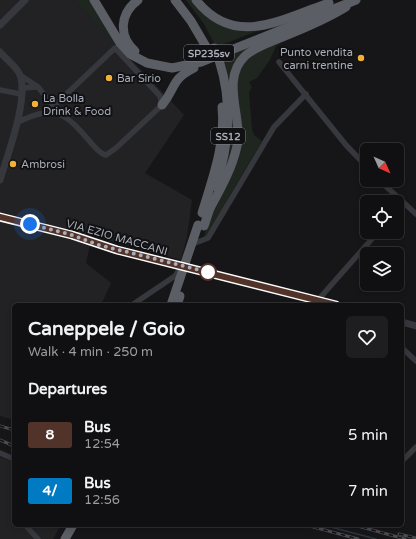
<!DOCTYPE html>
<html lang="en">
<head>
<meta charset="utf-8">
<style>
	:root { --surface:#101012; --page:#1e1e20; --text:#f1f3f6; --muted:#9c9d9f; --line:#303032 }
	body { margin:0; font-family:"Varela Round",sans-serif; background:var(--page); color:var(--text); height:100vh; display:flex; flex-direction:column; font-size:15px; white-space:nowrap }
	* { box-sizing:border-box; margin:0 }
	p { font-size:13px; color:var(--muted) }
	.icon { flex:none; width:22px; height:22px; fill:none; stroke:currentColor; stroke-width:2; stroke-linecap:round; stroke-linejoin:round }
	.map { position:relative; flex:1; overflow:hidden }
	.sheet { position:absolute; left:12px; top:303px; width:392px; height:224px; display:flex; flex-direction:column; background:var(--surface); border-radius:6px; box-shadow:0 2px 6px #0003,0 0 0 1px var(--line) }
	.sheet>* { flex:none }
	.badge { padding:0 8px; border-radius:3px; font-size:14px; line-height:26px }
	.needle { width:26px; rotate:135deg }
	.tools { position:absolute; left:360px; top:143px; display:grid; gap:8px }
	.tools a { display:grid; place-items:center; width:44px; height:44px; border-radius:6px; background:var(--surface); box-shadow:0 2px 6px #0003,0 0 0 1px var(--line); font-size:20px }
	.you { position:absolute; width:20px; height:20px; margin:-10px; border:3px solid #fff; border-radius:50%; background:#1a73e8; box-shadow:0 0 0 6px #1a73e833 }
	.map>.badge { position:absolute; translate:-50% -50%; box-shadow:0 0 0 2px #fff }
	h2 { padding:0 16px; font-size:15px; line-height:36px }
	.round { display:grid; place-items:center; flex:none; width:42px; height:42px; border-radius:6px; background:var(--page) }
	.summary { display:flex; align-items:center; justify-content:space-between; height:68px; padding:0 16px }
	h1 { font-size:19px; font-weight:800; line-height:30px }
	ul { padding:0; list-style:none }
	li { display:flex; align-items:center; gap:12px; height:56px; padding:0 16px }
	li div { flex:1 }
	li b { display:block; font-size:15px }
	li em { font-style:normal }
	li .badge { min-width:44px; font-weight:700; text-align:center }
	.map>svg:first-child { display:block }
	.built { fill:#222225 }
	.green { fill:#1e261f }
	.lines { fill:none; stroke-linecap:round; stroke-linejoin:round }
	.stream { stroke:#2c353c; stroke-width:1.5 }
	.minor { stroke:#37383d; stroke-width:5.5 }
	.tertiary { stroke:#37383d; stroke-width:7 }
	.trunk { stroke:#5b5e65; stroke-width:9 }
	.rail-casing { stroke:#4a4c52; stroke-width:3 }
	.rail { stroke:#111113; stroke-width:1.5; stroke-dasharray:4.5; stroke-linecap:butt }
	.trunk-bridge { stroke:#5b5e65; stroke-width:9 }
	.line-casing { stroke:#fff; stroke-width:9 }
	.line { stroke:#52332a; stroke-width:6 }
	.walk { stroke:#a8adb8; stroke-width:4; stroke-dasharray:0 7.2 }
	.poi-dot { fill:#f2b134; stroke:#111113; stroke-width:1.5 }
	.stop-dot { fill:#fff; stroke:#52332a; stroke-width:2 }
	.labels { text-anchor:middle; stroke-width:4; stroke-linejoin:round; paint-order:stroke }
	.shield { fill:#111113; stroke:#7b7e86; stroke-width:1 }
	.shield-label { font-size:10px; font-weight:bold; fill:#a8adb8 }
	.poi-label { font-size:11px; fill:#a8adb8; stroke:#111113; text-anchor:start }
	.street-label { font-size:11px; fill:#a8adb8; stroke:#111113 }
</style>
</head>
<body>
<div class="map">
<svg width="416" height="539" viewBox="0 0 416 539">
	<rect width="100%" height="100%" fill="#161618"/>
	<!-- built -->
	<g class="built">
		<path d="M0,0h74l93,97 17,18 -39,58 47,27 -5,37 -6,23 -89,-24 -6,27 25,20 -10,22h-87v115l-14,-4z"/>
		<path d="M0,457l14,5v63h47l-8,14h-53z"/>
	</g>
	<!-- green -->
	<g class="green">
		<path d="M74,0h17l33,53z"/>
		<path d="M186,0h7c24,31 37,32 75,27l-52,20 -12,-23z"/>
		<path d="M307,23l-69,38 -4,85 -10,26 5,-21 -8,-93z"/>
		<path d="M279,42l1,2 -4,2 -6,14 -13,18 -8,4 3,5 -3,5 3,37 2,6 8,6 -32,54 -15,30 -12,14 4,-12 29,-69v-82l12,-19z"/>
	</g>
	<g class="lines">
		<!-- stream -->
		<path class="stream" d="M323,525l53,14"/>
		<!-- minor -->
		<g class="minor">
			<path d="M279,62l67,83 21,22"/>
			<path d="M20,75l18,12 18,22"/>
			<path d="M21,88l17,-1"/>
			<path d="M0,90l21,4"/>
			<path d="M18,122c39,-19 48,-8 74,22 4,4 8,10 14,11l10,-7 46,-43 -2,-9 -45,-48 -60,57"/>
			<path d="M379,180l37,34"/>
			<path d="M397,211l7,-8"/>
			<path d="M190,245l18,-7 66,-111 32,-33"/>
			<path d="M318,300l60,-68"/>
			<path d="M132,305l43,-29 4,-6"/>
			<path d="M305,305l6,-7"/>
			<path d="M402,348l14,13"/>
			<path d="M0,453l14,6"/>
			<path d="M402,461l14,-14"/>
			<path d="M14,506v8"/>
			<path d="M25,525l13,14"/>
		</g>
		<!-- tertiary -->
		<g class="tertiary">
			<path d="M0,25l25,-25"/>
			<path d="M0,52c6,7 17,15 20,23 9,24 -13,81 -20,105"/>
			<path d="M0,217l72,18 31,11 234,59"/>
			<path d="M402,322l14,4"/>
		</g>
		<!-- trunk -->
		<g class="trunk">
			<path d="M94,0l26,43 10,11 17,9 25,5 29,-6 155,-62"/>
			<path d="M175,0l16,21 17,29"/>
			<path d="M196,0c39,49 85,19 133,3"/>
			<path d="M135,51c-17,-15 -15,-38 3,-51"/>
			<path d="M162,105c15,-18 8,-25 32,-37"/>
			<path d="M216,187c13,-43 17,-83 3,-127"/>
			<path d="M209,210c11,-20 23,-41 28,-64 6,-29 -17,-66 8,-90 10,-9 24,-13 35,-18 23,-9 45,-18 66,-31"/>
			<path d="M202,213c10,-33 24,-70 20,-106"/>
			<path d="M204,226l7,-21"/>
			<path d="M177,305l3,-9"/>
			<path d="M65,539l8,-14"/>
		</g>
		<defs>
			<g id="rail">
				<path d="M0,426l14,4"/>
				<path d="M0,440l14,6"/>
				<path d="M306,525l52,14"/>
				<path d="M354,525l51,14"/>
				<path d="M399,534l17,4"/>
			</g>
		</defs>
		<!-- rail casing -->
		<use href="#rail" class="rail-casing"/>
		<!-- rail -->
		<use href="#rail" class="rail"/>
		<!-- trunk-bridge -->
		<g class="trunk-bridge">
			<path d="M214,48l5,12"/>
			<path d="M171,305l27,-80"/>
		</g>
	</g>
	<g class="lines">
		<defs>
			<path id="line" d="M0,217l72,18 45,15 219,55"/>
		</defs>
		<!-- line casing -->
		<use href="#line" class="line-casing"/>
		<!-- line -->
		<use href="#line" class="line"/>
		<!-- walk -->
		<path class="walk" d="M30,224l42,11 27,10 109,27"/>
	</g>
	<!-- markers -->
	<g class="poi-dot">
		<circle cx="361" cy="58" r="4"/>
		<circle cx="109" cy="78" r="4"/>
		<circle cx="35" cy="104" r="4"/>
		<circle cx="13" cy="164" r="4"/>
	</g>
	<circle class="stop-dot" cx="208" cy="272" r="8"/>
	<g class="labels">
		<!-- shield labels -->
		<g class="shield">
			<rect x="184" y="45" width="50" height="16" rx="3"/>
			<rect x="211" y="128" width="34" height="16" rx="3"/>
		</g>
		<g class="shield-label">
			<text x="209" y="57">SP235sv</text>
			<text x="228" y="140">SS12</text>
		</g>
		<!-- poi labels -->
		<g class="poi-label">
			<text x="353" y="56" text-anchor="end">Punto vendita<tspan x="353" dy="13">carni trentine</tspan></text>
			<text x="117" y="82">Bar Sirio</text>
			<text x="43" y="102">La Bolla<tspan x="43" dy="13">Drink &amp; Food</tspan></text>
			<text x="21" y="168">Ambrosi</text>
		</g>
		<!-- street labels -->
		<g class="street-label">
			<text transform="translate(117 237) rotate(16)" y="4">VIA EZIO MACCANI</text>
		</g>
	</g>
</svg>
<div class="tools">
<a><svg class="needle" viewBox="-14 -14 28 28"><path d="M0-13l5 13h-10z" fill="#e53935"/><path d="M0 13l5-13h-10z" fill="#9c9d9f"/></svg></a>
<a><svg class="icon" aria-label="locate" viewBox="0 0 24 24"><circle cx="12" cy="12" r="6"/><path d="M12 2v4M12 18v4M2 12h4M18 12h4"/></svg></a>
<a><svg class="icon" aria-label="layers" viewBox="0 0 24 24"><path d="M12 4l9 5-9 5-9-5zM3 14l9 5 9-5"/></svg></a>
</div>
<div class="you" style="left:30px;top:224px"></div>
<section class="sheet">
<div class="summary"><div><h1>Caneppele / Goio</h1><p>Walk · 4 min · 250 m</p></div><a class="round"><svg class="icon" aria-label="heart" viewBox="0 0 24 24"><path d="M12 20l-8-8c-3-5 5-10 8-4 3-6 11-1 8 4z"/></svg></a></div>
<h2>Departures</h2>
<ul>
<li><span class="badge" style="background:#52332a;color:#fff">8</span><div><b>Bus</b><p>12:54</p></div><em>5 min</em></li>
<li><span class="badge" style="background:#007bc3;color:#fff">4/</span><div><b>Bus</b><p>12:56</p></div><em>7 min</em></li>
</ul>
</section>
</div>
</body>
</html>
